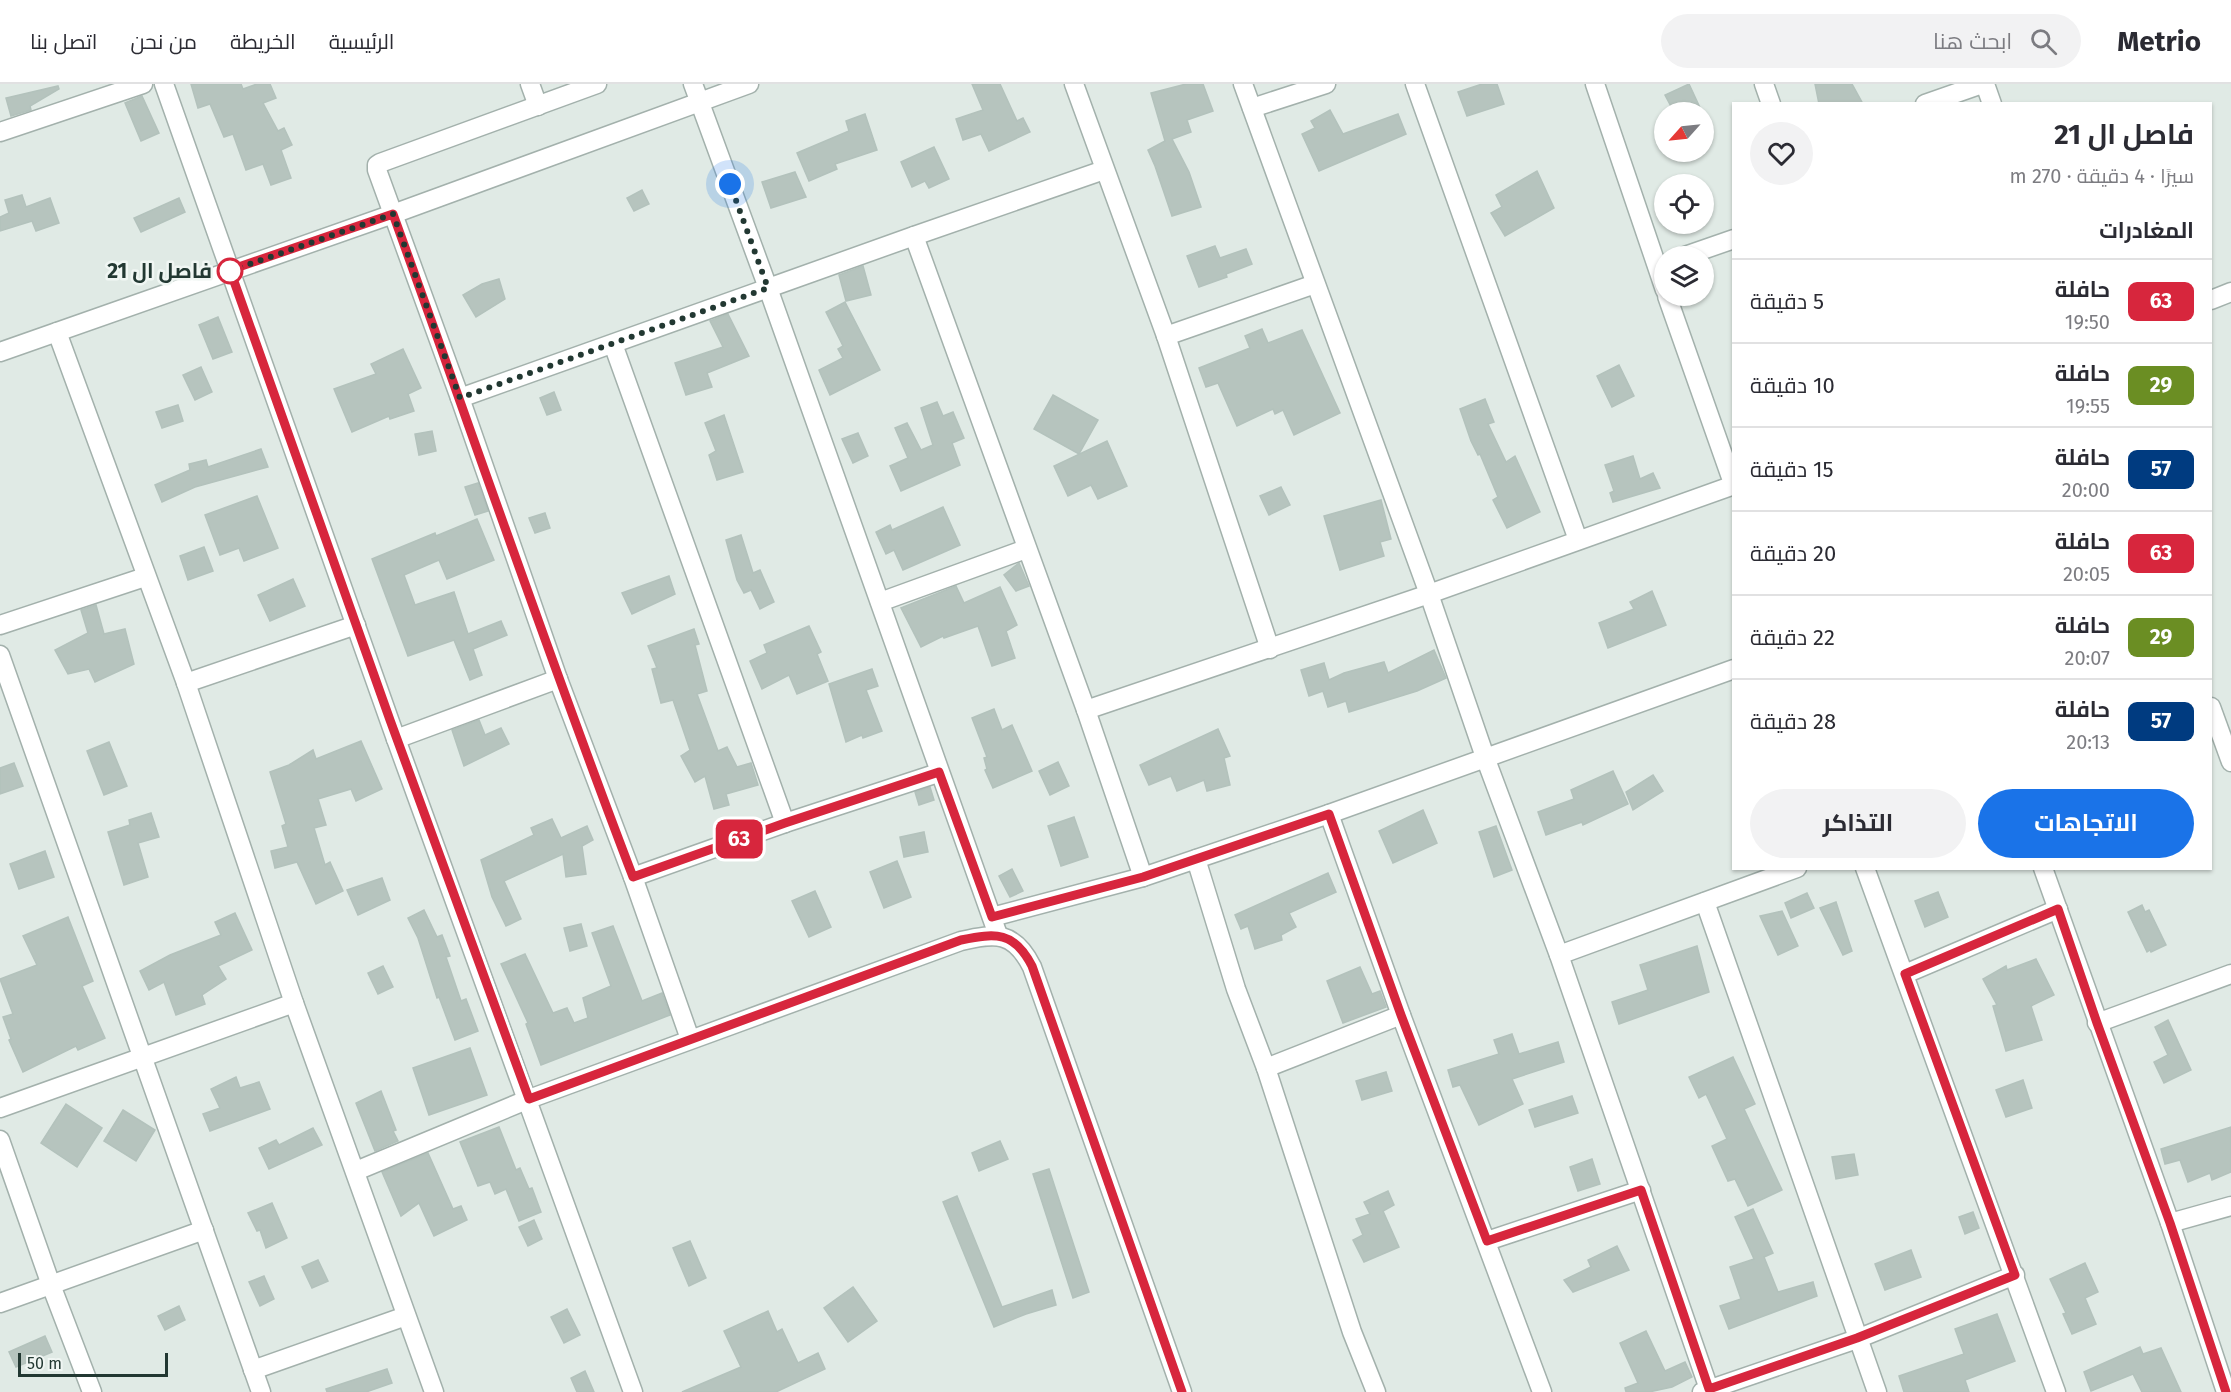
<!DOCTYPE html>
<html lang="ar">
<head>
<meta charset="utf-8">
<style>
	:root { --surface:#fff; --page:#f2f2f3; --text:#2b2b33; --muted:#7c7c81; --line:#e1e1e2; --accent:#1a73e8 }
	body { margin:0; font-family:"Fira Sans",Cairo,sans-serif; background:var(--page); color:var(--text); direction:rtl; height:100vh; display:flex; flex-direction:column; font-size:22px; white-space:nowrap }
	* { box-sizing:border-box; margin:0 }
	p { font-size:20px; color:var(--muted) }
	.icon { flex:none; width:33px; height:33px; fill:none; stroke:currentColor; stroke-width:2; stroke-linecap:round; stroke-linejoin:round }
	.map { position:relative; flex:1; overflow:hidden; direction:ltr }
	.sheet { position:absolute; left:1732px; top:18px; width:480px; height:768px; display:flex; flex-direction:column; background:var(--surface); border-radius:0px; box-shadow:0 2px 4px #0004; direction:rtl }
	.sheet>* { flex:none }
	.badge { padding:0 12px; border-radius:9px; font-size:21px; line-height:39px }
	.needle { width:39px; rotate:243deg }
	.tools { position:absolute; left:1654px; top:18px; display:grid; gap:12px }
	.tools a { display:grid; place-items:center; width:60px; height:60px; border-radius:50%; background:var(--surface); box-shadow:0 2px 4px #0004; font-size:30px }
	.scale { position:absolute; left:18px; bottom:15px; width:150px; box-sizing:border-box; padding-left:6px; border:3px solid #223832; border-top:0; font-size:16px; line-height:21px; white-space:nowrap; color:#223832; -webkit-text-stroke:4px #f0f6f3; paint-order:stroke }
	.you { position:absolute; width:30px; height:30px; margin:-15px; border:4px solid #fff; border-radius:50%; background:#1a73e8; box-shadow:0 0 0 9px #1a73e833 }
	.map>.badge { position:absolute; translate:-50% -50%; box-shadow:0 0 0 3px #fff }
	h2 { padding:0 18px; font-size:22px; line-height:54px }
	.round { display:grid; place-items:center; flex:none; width:63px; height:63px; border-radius:32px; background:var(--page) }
	.headline { display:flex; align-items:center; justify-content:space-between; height:102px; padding:0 18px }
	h1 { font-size:28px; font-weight:700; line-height:45px }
	.button { display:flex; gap:12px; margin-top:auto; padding:12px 18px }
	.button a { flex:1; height:69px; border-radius:36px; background:var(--accent); color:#fff; font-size:24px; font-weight:700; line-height:69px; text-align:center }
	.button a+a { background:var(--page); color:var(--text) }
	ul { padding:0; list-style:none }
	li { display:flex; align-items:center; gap:18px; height:84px; padding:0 18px; border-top:2px solid var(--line) }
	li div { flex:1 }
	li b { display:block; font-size:22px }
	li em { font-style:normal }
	li .badge { min-width:66px; font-weight:700; text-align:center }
	header { display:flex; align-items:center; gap:36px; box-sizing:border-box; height:84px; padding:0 30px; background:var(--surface); border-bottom:2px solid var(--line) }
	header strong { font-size:28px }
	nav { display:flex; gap:33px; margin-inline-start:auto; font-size:21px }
	.search { width:420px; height:54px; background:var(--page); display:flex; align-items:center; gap:15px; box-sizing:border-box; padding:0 21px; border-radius:33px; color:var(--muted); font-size:22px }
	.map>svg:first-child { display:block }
	.building { fill:#b6c4be; stroke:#b3c2bc; stroke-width:1.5 }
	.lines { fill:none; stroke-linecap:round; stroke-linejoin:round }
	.minor-casing { stroke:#a3b1ac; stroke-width:21 }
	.minor { stroke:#fff; stroke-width:18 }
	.line-casing { stroke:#fff; stroke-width:14 }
	.line { stroke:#d7263d; stroke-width:9 }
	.walk { stroke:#223832; stroke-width:6; stroke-dasharray:0 10.8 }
	.stop-dot { fill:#fff; stroke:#d7263d; stroke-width:3 }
	.labels { text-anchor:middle; stroke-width:5; stroke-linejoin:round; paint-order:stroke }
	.stop-label { font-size:21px; font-weight:bold; fill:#223832; stroke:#f0f6f3; text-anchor:end }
</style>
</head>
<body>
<header>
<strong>Metrio</strong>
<div class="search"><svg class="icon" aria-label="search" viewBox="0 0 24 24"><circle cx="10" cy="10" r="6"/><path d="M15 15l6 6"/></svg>ابحث هنا</div>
<nav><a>الرئيسية</a><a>الخريطة</a><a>من نحن</a><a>اتصل بنا</a></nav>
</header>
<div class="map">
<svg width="2231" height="1308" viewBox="0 0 2231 1308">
	<rect width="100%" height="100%" fill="#e0eae5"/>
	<!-- building -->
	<g class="building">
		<path d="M191,0h50l2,5 14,-5h13l6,14 -13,5 15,28 6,-3 8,17 -11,5 10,28 -20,7 -8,-21 -17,6 -13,-36 -9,3 -14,-33 -12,4z"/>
		<path d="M972,0h28l17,37 6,-3 7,14 -41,19 -8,-17 -18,6 -7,-21 27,-9z"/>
		<path d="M1186,0h17l10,27 -26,9 4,12 -19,7 17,33 12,35 -29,9 -17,-50 -7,-16 17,-9 -14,-48z"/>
		<path d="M1482,0h15l7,20 -37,12 -9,-24z"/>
		<path d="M1689,0l13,28h-28l-9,-17z"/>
		<path d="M1815,0h37l11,20h-44z"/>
		<path d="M58,2l1,3 -29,17 1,4 -20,6 -5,-18z"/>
		<path d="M142,12l17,37 -18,8 -16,-38z"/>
		<path d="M1330,26l13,24 55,-20 8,20 -87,37 -17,-37 13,-6 -4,-7z"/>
		<path d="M865,30l12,36 -42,14 2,5 -28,12 -12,-28 52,-22 -3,-10z"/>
		<path d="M934,63l15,32 -20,9 -4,-7 -13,6 -11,-25z"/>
		<path d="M1537,87l17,37 -49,28 -14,-23 11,-6 -6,-12z"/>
		<path d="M795,88l11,25 -35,11 -9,-26z"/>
		<path d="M642,106l7,14 -15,7 -7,-13z"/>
		<path d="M22,111l4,12 24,-9 9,25 -23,8 -4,-10 -32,10v-14l9,-4 -4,-13z"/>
		<path d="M179,114l6,14 -44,20 -7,-14z"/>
		<path d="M1215,162l5,12 26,-9 6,15 -26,10 1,3 -28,10 -12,-31z"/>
		<path d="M863,182l8,29 -25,6 -7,-26z"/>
		<path d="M499,195l6,20 -29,18 -13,-22 19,-11z"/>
		<path d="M845,218l35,68 -50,25 -11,-25 24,-12 -5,-9 5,-3 -17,-34z"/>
		<path d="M728,230l21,42 -42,17 5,14 -26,8 -11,-32 48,-16 -13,-26z"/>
		<path d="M218,233l14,35 -19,7 -14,-34z"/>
		<path d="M1262,245l6,14 34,-13 38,83 -46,22 -11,-25 -8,4 -2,-5 -36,17 -19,-43 -12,4 -7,-19 51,-20 -5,-12z"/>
		<path d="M403,265l18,39 -13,6 6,17 -24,8 -1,-3 -37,16 -18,-43 42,-15 -5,-10z"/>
		<path d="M1619,281l15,31 -22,11 -15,-31z"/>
		<path d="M201,283l11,25 -17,8 -12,-25z"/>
		<path d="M554,308l7,18 -14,5 -7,-17z"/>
		<path d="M1053,311l45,25 -19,34 -45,-25z"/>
		<path d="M1485,315l9,23 -6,2 18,38 9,-6 25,56 -33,16 -14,-28 5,-3 -18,-43 -2,1 -7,-14 -11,-32z"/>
		<path d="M937,318l6,14 10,-4 11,26 -12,5 8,22 -59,26 -11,-25 18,-8 -13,-30 12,-5 14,27 12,-5 -12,-37z"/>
		<path d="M178,321l5,16 -21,7 -6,-16z"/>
		<path d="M724,331l19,57 -26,8 -8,-25 7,-4 -11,-28z"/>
		<path d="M432,347l4,20 -17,4 -4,-21z"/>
		<path d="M858,349l10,23 -15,7 -11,-24z"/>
		<path d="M1107,357l20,45 -29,13 -7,-14 -23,11 -14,-30z"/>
		<path d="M261,365l7,18 -73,20 -33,15 -7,-17 35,-15 -1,-6 17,-4 2,7z"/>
		<path d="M1633,372l7,23 13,-6 7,15 -47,14 -3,-9 4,-2 -9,-26z"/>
		<path d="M478,399l10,28 -13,4 -10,-28z"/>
		<path d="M1281,403l9,18 -21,10 -9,-19z"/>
		<path d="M257,412l21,52 -34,13 -5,-13 -19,7 -15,-40z"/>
		<path d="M1381,416l10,39 -11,3 4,14 -44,14 -16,-54z"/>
		<path d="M943,423l17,38 -57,25 -9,-20 -8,4 -10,-22 14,-7 2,5z"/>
		<path d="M545,429l5,15 -15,5 -6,-15z"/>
		<path d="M477,435l17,41 -47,19 -8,-19 -35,15 11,30 39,-13 14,42 33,-13 6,14 -34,14 9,26 -12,5 -16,-40 -46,16 -36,-97 63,-26 1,3z"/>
		<path d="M741,451l12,38 7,-3 14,32 -14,7 -9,-19 -7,3 -7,-13 -11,-40z"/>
		<path d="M204,463l9,24 -25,9 -8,-24z"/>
		<path d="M1019,479l10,23 -13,5 -12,-16z"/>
		<path d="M669,492l6,18 -43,20 -10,-21z"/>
		<path d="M293,495l12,27 -35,15 -12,-26z"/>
		<path d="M956,502l8,17 36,-16 17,38 -11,6 9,27 -23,8 -14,-40 -34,12 -1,-2 -22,11 -20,-39z"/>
		<path d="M1652,507l14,34 -58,23 -9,-25 35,-14 -4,-7z"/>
		<path d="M96,521l8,29 21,-5 9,35 -39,18 -6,-13 -21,5 -13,-24 33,-17 -7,-23z"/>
		<path d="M809,542l12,26 -4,2 11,27 -31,13 -8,-19 -27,14 -12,-28 17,-8 -3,-8z"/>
		<path d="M694,545l5,15 -4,1 12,46 -10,3 21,57 9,-4 10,20 14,-4 7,22 -32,9 3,11 -15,4 -9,-33 -10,6 -14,-26 9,-6 -17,-50 -12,3 -9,-34 5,-1 -9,-22z"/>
		<path d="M1434,566l12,28 -29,13 -68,21 -3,-11 -18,6 -5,-16 -14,5 -8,-26 23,-7 5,17 15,-7 40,-11 4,11z"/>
		<path d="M872,585l6,17 -12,4 16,41 -19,7 -1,-3 -16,7 -17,-58z"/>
		<path d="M994,625l8,21 10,-5 20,46 -39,17 -8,-18 2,-1 -3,-11 3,-1 -15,-39z"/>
		<path d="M479,636l6,15 16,-7 8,16 -45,22 -12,-36z"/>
		<path d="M1218,645l12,27 -6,2 6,27 -23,6 -3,-11 -27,11 -6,-15 -22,9 -9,-20z"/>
		<path d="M361,657l21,48 -26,12 -5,-12 -33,10 8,26 -12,3 11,37 5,-3 13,29 -27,13 -19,-42 -22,6 -4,-17 17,-4 -6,-21 4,-2 -16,-52 19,-7 24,-15 3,9z"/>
		<path d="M109,658l18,44 -23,9 -17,-44z"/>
		<path d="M1058,678l11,24 -19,9 -11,-24z"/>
		<path d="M14,679l9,23 -23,8v-26z"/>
		<path d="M1613,687l15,33 -45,21 -1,-3 -36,13 -8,-23 36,-13 -3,-9z"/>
		<path d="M1653,691l10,16 -30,19 -7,-18z"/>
		<path d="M930,703l4,13 -15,5 -4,-13z"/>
		<path d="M1423,726l14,33 -44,20 -14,-32z"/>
		<path d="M151,729l8,24 -21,6 10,34 -24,8 -16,-53 22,-7 -1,-5z"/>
		<path d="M1074,733l14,40 -27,9 -13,-40z"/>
		<path d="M552,735l9,19 26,-12 6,14 -11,6 4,28 -20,3 -3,-23 -59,27 17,38 -15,7 -14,-29 -11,-37 53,-25 -3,-7z"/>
		<path d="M1496,742l16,44 -18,7 -15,-45z"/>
		<path d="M924,748l4,20 -24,5 -4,-20z"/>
		<path d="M45,767l9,26 -35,12 -9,-25z"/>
		<path d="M897,777l14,36 -27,11 -14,-36z"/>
		<path d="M1012,785l11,22 -13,6 -11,-21z"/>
		<path d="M1328,789l8,19 -47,21 7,14 -15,8 1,5 -27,9 -7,-23 -7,3 -6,-14z"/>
		<path d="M382,794l8,22 -32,15 -11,-25z"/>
		<path d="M815,807l16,36 -22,10 -17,-36z"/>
		<path d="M1938,808l10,25 -23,10 -10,-26z"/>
		<path d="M1807,809l7,15 -23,10 -6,-15z"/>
		<path d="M1836,818l16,49 -9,4 -23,-47z"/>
		<path d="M2142,821l3,7 4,-2 17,35 -15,7 -1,-2 -3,2 -19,-40z"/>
		<path d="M424,826l13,27 5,-2 8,21 -4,1 15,44 5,-2 12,32 -23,9 -16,-43 -2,1 -19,-60 -10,-20z"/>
		<path d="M1782,827l16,35 -20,9 -18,-39z"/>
		<path d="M235,829l17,37 -34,16 8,13 -24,16 3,9 -29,11 -12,-33 -15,8 -9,-19 30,-16 51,-20 -6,-13z"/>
		<path d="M68,833l25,64 -11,5 23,52 -27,12 -2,-4 -53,26 -14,-32 2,-1 -8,-22 10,-3 -13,-35 37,-14 -14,-29z"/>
		<path d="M581,840l6,22 -17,5 -6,-23z"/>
		<path d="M613,842l29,75 20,-8 8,22 -129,50 -15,-41 2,-1 -27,-59 24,-10 28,59 14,-5 7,15 14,-5 -5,-20 28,-12 -19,-53z"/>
		<path d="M1697,862l12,46 -90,32 -7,-22 36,-12 -8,-25z"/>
		<path d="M2036,875l18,36 -23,11 11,34 -36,11 -13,-45 4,-1 -14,-26 23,-13 1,4z"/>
		<path d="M383,882l10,21 -15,7 -10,-21z"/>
		<path d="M1360,883l12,27 8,-3 6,16 -43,16 -16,-42z"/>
		<path d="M2168,936l23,50 -27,13 -10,-21 14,-7 -13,-28z"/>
		<path d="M1512,950l7,20 39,-12 6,20 -52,17 11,25 -44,21 -19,-40 -7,2 -5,-17 51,-16 -5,-14z"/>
		<path d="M470,964l17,47 -58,20 -16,-47z"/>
		<path d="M1733,973l22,47 -11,5 38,81 -34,16 -13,-27 -7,2 -16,-35 15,-7 -21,-45 -7,4 -10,-21z"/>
		<path d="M1386,988l6,19 -30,9 -6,-19z"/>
		<path d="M236,993l4,11 19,-6 11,27 -60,22 -7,-17 17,-6 -9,-19z"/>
		<path d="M2023,996l9,28 -26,9 -10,-27z"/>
		<path d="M381,1007l15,39 -3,1 5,10 -23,10 -19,-48z"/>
		<path d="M1572,1012l6,17 -43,14 -6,-17z"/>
		<path d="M66,1020l36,24 -25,39 -36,-24z"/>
		<path d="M123,1026l32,20 -19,31 -32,-20z"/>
		<path d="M499,1043l17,43 4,-2 9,21 3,-1 9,24 -22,9 -13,-32 -11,5 -5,-12 -12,4 -18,-44z"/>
		<path d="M2231,1043v45l-19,8 -2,-7 -22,9 -8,-22 -15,4 -4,-15z"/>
		<path d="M313,1044l9,17 -53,24 -10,-21 17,-8 3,5z"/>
		<path d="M1000,1057l8,18 -29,12 -7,-18z"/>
		<path d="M428,1069l25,56 8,-3 6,14 -33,16 -15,-33 -18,13 -19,-44z"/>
		<path d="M1854,1070l4,21 -22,4 -4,-22z"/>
		<path d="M1592,1075l8,25 -22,7 -8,-24z"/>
		<path d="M1049,1085l40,123 -16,6 -40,-124z"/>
		<path d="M1388,1107l6,14 -11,6 16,36 -35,15 -11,-22 10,-5 -7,-16 14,-5 -6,-12z"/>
		<path d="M957,1112l45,111 50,-17 4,15 -30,9 -32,13 -51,-125z"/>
		<path d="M272,1119l15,35 -21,10 -6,-18 -3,1 -9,-18z"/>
		<path d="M1753,1125l20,44 -9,4 14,35 35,-10 4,14 -88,33 -9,-23 21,-7 -11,-32 24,-8 -19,-42z"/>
		<path d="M1973,1128l6,16 -14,6 -6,-17z"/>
		<path d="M534,1136l8,19 -14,7 -9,-19z"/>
		<path d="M690,1157l16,37 -17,8 -16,-38z"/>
		<path d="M1617,1162l12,24 -56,22 -9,-12 27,-13 -3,-7z"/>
		<path d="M1911,1166l10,27 -36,13 -10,-26z"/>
		<path d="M318,1176l10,21 -16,7 -10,-21z"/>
		<path d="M2085,1179l13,29 -13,6 11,26 -24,10 -9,-20 3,-1 -16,-34z"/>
		<path d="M264,1192l10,23 -14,7 -11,-24z"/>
		<path d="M853,1203l24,34 -29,21 -24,-34z"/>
		<path d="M179,1222l6,14 -20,10 -7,-14z"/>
		<path d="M567,1225l13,26 -16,8 -13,-26z"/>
		<path d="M768,1227l9,21 5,-3 16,34 20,-10 7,16 -49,23h-94l59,-25 -17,-36z"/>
		<path d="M1997,1230l18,47 -50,19 4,12h-65l-5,-16 65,-22 -9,-25z"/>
		<path d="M1646,1247l19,40 20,-9 7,15 -20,10 -23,5h-23l-1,-4 13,-5 -18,-40z"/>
		<path d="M45,1252l7,16 -36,15 -7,-15z"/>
		<path d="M2140,1263l3,7 18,-6 20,44h-39l-9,-18 -42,17 -7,-19z"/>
		<path d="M387,1285l5,14 -26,9h-39l-1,-3z"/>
		<path d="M585,1287l9,21h-17l-6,-14z"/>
	</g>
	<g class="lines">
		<defs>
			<g id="minor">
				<path d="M164,0l232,655 237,653"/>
				<path d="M530,0l8,22"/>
				<path d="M597,0l-217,79 -3,2v5l83,228 98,281 75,198 57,162"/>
				<path d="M693,0l75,204 230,647"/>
				<path d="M1074,0l92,252 104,313"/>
				<path d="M1243,0l186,510 56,163 74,198 151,437"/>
				<path d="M1415,0l163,456"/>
				<path d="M1595,0l70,206"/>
				<path d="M1764,0l7,20"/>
				<path d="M1985,0l7,20"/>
				<path d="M1925,20l57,-20"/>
				<path d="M1252,24l74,-24"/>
				<path d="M0,48l143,-48"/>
				<path d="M914,152l172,474 57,167"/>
				<path d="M1685,172l49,-17"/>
				<path d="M1667,212l67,190"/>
				<path d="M2211,216l20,-8"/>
				<path d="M57,248l129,351 108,320 140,389"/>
				<path d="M1166,252l149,-52"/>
				<path d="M613,260l172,479"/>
				<path d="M0,268l393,-138 356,-130"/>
				<path d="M460,314l454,-162 190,-66"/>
				<path d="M880,518l146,-53"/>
				<path d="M0,541l145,-48"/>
				<path d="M0,571l261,737"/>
				<path d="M186,599l170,-58"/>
				<path d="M2211,623l20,55"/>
				<path d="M1086,626l343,-116 305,-109"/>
				<path d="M396,655l162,-60"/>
				<path d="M1329,730l72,201 141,377"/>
				<path d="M1196,775l40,130 30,79 86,264 24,60"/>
				<path d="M1865,784l191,524"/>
				<path d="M2043,784l127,355 56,169"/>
				<path d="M633,793l152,-54 153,-50"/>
				<path d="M1705,818l172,490"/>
				<path d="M992,833l151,-40 186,-63 405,-145"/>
				<path d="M1559,871l238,-87"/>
				<path d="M1905,890l153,-65"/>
				<path d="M2097,939l134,-49"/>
				<path d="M1266,984l135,-53"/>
				<path d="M0,1024l294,-105"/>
				<path d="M0,1056l51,145 41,107"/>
				<path d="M356,1087l173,-72 432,-158c35,-8 53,-10 71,26l150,425"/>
				<path d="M2170,1139l61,-17"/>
				<path d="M1487,1157l154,-51"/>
				<path d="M0,1219l204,-73"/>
				<path d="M253,1286l153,-54"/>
				<path d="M1702,1308l155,-53 158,-64"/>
			</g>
		</defs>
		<!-- minor casing -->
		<use href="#minor" class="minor-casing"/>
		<!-- minor -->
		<use href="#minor" class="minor"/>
	</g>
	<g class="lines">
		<defs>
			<path id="line" d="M1182,1308l-150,-426c-18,-35 -36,-33 -71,-26l-432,159 -139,-379 -160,-450 163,-56c80,221 156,444 240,663l152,-54 154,-51 53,145 151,-40 186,-63 72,201 86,226 154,-51 68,199 148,-51 158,-63 -110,-301 153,-65 39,114 73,200 56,169"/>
		</defs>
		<!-- line casing -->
		<use href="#line" class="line-casing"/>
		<!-- line -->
		<use href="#line" class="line"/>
		<!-- walk -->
		<path class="walk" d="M230,187l163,-57 67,184 308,-110 -38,-104"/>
	</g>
	<!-- markers -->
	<circle class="stop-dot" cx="230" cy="187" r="12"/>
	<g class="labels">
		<!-- stop labels -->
		<g class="stop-label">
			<text x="212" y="194">فاصل ال 21</text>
		</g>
	</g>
</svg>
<div class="tools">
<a><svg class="needle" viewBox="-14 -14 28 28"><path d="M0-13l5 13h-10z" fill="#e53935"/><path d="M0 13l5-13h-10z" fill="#7c7c81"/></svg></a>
<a><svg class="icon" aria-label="locate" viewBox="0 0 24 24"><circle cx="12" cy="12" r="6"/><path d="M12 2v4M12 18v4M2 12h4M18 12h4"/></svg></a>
<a><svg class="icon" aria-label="layers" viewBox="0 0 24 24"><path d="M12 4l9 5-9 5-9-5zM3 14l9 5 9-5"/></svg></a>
</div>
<div class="scale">50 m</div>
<div class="you" style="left:730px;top:100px"></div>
<b class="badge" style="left:739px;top:755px;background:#d7263d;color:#fff">63</b>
<section class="sheet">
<div class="headline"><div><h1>فاصل ال 21</h1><p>سيرًا · 4 دقيقة · 270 m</p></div><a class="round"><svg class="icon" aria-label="heart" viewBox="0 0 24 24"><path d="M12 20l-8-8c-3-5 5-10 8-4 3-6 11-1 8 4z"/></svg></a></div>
<h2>المغادرات</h2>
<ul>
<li><span class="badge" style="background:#d7263d;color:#fff">63</span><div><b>حافلة</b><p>19:50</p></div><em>5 دقيقة</em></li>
<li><span class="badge" style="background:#6b8e23;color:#fff">29</span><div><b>حافلة</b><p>19:55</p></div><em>10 دقيقة</em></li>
<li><span class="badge" style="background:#003b80;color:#fff">57</span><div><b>حافلة</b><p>20:00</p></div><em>15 دقيقة</em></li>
<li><span class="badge" style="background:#d7263d;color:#fff">63</span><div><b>حافلة</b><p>20:05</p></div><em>20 دقيقة</em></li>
<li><span class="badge" style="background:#6b8e23;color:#fff">29</span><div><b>حافلة</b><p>20:07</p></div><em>22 دقيقة</em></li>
<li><span class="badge" style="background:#003b80;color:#fff">57</span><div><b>حافلة</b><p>20:13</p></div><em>28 دقيقة</em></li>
</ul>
<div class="button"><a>الاتجاهات</a><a>التذاكر</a></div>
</section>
</div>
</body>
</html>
